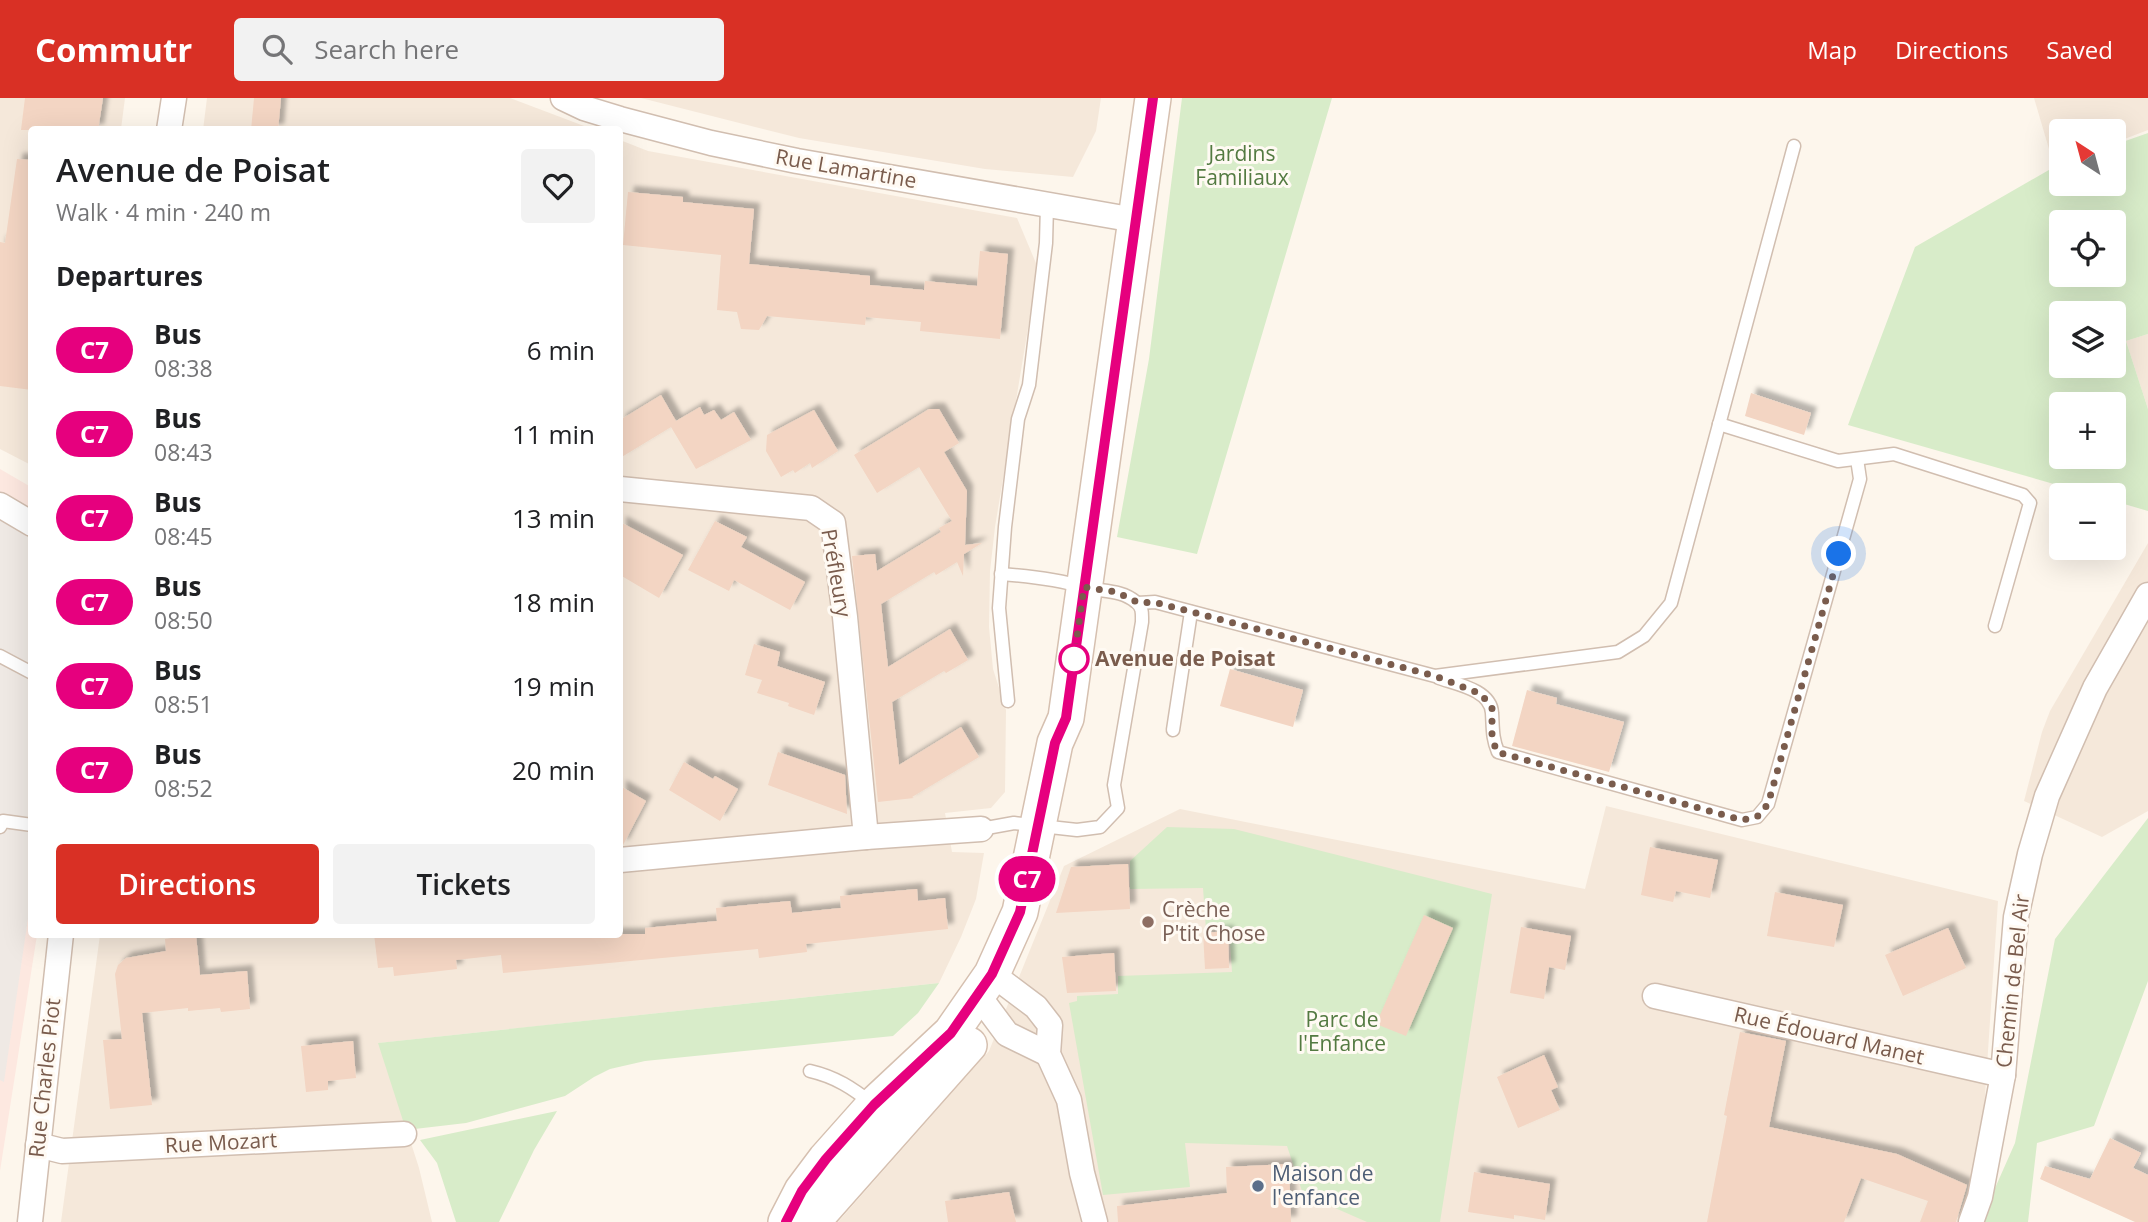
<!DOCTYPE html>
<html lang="en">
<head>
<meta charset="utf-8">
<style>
	:root { --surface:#fff; --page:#f2f2f2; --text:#202124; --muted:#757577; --accent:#d93025 }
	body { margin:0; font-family:"Open Sans",sans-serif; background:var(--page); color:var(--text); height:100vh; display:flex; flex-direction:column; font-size:26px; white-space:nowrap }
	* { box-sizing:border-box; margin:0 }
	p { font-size:23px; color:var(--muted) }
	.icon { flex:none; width:38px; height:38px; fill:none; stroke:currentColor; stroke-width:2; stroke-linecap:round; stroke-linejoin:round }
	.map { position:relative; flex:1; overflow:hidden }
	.panel { position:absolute; left:28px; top:28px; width:595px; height:812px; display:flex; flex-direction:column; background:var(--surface); border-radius:7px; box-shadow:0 7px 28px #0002 }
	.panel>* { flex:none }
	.badge { padding:0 14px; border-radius:23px; font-size:24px; line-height:46px }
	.needle { width:46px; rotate:324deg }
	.fabs { position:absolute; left:2049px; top:21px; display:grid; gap:14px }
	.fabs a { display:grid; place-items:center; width:77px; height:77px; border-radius:7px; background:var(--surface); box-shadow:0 7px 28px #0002; font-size:35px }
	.you { position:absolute; width:35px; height:35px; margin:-18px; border:5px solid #fff; border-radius:50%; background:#1a73e8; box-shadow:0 0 0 10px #1a73e833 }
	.map>.badge { position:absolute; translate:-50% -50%; box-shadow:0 0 0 4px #fff }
	h2 { padding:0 28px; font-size:26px; line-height:63px }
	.round { display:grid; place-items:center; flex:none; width:74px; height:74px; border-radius:7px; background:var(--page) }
	.headline { display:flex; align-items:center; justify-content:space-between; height:119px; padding:0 28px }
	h1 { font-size:33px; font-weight:600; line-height:52px }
	.cta { display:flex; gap:14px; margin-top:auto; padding:14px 28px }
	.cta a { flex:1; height:80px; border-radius:7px; background:var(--accent); color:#fff; font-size:28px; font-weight:600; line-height:80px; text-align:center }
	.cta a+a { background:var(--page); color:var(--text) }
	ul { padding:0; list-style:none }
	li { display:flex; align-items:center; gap:21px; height:84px; padding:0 28px }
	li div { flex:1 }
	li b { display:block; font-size:26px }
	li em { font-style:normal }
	li .badge { min-width:77px; font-weight:700; text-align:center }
	header { display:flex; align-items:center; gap:42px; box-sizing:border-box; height:98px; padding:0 35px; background:var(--accent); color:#fff }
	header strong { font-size:33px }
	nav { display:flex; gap:38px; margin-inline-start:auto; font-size:24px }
	.search { width:490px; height:63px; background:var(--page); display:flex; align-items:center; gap:18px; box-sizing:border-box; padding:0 24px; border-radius:7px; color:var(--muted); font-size:26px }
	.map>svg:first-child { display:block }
	.residential { fill:#f5e8da }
	.commercial { fill:#fde8e0 }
	.industrial { fill:#efe9e4 }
	.green { fill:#d8ecc9; fill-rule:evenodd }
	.building { fill:#f3d5c3; filter:url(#shadow) }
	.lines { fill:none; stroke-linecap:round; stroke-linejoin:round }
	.lane-casing { stroke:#d1beb0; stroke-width:15 }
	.street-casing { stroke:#d1beb0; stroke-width:27 }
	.secondary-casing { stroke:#d6c0b0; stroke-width:38 }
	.lane { stroke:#fff; stroke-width:12 }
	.street { stroke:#fff; stroke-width:24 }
	.secondary { stroke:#fff; stroke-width:35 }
	.line-casing { stroke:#fff; stroke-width:16 }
	.line { stroke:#e6007e; stroke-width:10 }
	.walk { stroke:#7a5c4d; stroke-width:7; stroke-dasharray:0 12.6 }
	.stop-dot { fill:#fff; stroke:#e6007e; stroke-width:3.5 }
	.education-dot { fill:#8d6e63; stroke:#fffaf3; stroke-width:2.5 }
	.service-dot { fill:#5c6f8a; stroke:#fffaf3; stroke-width:2.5 }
	.labels { text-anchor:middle; stroke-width:6; stroke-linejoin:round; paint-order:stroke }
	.park-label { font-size:21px; fill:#537a41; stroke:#fffaf3 }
	.street-label { font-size:21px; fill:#7a5c4d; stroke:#fffaf3 }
	.stop-label { font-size:21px; font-weight:bold; fill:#7a5c4d; stroke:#fffaf3; text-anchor:start }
	.education-label { font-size:21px; fill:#785e54; stroke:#fffaf3; text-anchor:start }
	.service-label { font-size:21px; fill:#4e5e75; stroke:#fffaf3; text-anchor:start }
</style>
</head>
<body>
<header>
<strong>Commutr</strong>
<div class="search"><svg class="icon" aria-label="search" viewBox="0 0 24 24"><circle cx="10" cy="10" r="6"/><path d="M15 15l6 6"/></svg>Search here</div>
<nav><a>Map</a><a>Directions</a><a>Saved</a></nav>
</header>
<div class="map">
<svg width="2148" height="1124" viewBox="0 0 2148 1124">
	<defs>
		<filter id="shadow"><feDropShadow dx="6" dy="-6" stdDeviation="2" flood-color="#0004"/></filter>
	</defs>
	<rect width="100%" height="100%" fill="#fdf6ec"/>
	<!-- residential -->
	<g class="residential">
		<path d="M0,0h125l-4,31 -89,1 -1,335 -31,-16z"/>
		<path d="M207,0h303l82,31 -389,1z"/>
		<path d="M641,0h460l-5,33 -23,46 -88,-8 -186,-31z"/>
		<path d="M2034,0h114v32l-34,13v-12h-52l-1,32 -7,3z"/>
		<path d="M620,42l28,11 369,67 21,50 -43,259 -5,44 -1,56 4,42 13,41 -1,82 -14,16 -46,5 7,39 32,1 -8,46 -15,38 -22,46 -560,60 40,125 13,54h-371l39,-287 520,-1z"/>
		<path d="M2148,236v75l-22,-68z"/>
		<path d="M2148,445v268l-46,26 -78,-36 18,-69 8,-21z"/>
		<path d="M1606,708l392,95 -17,255 -22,66h-1121l151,-171 75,-185 116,-57 405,80z"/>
	</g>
	<!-- commercial -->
	<path class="commercial" d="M0,371l31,18 1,447 5,1 -37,236z"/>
	<!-- industrial -->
	<path class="industrial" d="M0,421l32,19 -1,360 -27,184 -4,-2z"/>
	<!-- green -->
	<g class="green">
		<path d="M1182,0h150l-135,456 -80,-17 32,-178z"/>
		<path d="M2148,35v201l-22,7 22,68v102l-34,-10v-6h-22l-244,-70 67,-178 146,-84 1,21h52v-39zM2062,124h52v53h-52zM2062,215h52v53h-52zM2062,306h52v53h-52z"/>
		<path d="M2148,720v163l-54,145 -57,17 -9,79h-48l35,-79 40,-204z"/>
		<path d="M1167,729l67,2 258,65 -52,328h-73l-64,-28 -16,-48 -102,-3 5,44 -87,8 -34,-192 8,-2v-5l41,-2v-18l114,-4 -3,-43 -23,1 -3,-42 -73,1v-28z"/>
		<path d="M939,885l-21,30 -25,23 -248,25 -35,8 -16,8 -29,19 -99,27 -60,7 -28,-87z"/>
		<path d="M557,1013l-23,39 -35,72h-43l-19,-59 -17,-23z"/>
	</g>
	<!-- building -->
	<g class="building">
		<path d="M25,0h78l-5,32h-77z"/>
		<path d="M254,0h27l-3,32h-27z"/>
		<path d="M17,61l15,1v230l-32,-4v-144l5,1z"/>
		<path d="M628,94l55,5v5l71,7 -5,55 121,12v9l54,5 1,-9 52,5 3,-35 28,3 -8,85 -80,-8 1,-9 -55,-5 -1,8 -98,-9 -8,14 -18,-1 -4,-17 -20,-2 4,-55 -98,-10z"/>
		<path d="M1751,295l60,20 -7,22 -59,-19z"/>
		<path d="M661,297l15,26 24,-14 4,8 10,-5 7,10 13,-8 17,28 -55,29 -25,-42 -51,31v-38z"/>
		<path d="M929,311h10l20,34 -15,9 23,39 -2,54 17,-2 -18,11 -1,22 -6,-14 -21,13 -2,-3 -53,32 7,63 62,-38 18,31 -22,13 -2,-2 -52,31 7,63 62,-38 18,30 -67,40 2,1 -36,4 -26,-246 23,-2 2,17 64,-39 -2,-4 13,-7 -33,-54 -42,26 -23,-38z"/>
		<path d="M814,312l24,41 -26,17 -2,-5 -15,10 -2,-3 -12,7 -15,-26 1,-16z"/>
		<path d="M715,423l32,16 -6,10 64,35 -15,28 -56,-30 -5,11 -41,-21z"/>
		<path d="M620,424l63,33 -24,43 -39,-23z"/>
		<path d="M754,546l26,8 -3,14 48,16 -11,33 -26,-9 1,-3 -32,-10 5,-13 -17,-5z"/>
		<path d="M1230,571l73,21 -10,37 -73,-21z"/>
		<path d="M1527,592l30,8 -1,6 68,18 -15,50 -97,-26z"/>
		<path d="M778,654l67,23 2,39 -79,-29z"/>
		<path d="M684,664l29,17 2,-3 23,13 -18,32 -51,-31z"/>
		<path d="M620,688l26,15 -23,44h-3z"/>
		<path d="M1650,749l68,13 -8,38 -34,-7 -3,11 -32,-7z"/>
		<path d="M1128,766l2,45 -74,4 15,-46z"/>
		<path d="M917,791l1,12 27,-3 3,31 -142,15 1,8 -48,6 -1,-9 -255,24 -2,-18 -45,5 1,9 -25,3 -38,4 -1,-9 -15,1 -4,-34h271v-6l72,-7 -1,-13 74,-7 2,12 49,-5 -1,-12z"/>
		<path d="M1775,794l68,13 -9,42 -67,-11z"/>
		<path d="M1424,817l29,13 -47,108 -30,-12z"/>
		<path d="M1521,829l50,9 -6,34 -16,-3 -5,32 -34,-6z"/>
		<path d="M1948,830l18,40 -63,28 -18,-41z"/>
		<path d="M1228,833l1,37 -24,1 -2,-36z"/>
		<path d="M196,837l4,40 47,-4 3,38 -29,3 -1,-4 -32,3v-3l-46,5 10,92 -42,4 -7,-69 19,-1 -7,-65 3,-9 8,-7 40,-7 -1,-12z"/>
		<path d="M1114,855l2,38 -49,2 -5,-36z"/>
		<path d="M1740,934l46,9 -17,86 128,27 70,31 -11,37h-36l8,-21 -67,-23 -17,44h-137l20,-106 -3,-1z"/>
		<path d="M353,943l3,37 -28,3v9l-22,2 -5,-46z"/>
		<path d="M1544,957l14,32 -7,3 9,20 -42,18 -21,-51z"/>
		<path d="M2110,1040l31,15 -8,15 15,7v47h-13l-95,-43 5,-13 45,13z"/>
		<path d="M1289,1066l2,58h-173l-1,-16 110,-13 -1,-26z"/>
		<path d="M1474,1074l76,12 -5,36 -31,-5v4l-46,-7z"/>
		<path d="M1009,1094l7,30h-68l-3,-21z"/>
	</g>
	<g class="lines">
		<defs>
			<g id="lane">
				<path d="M1719,326l119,37 56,-7 129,41 7,8 -35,123"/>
				<path d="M1138,505l17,-1 280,74 183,-24 26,-16 27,-33 123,-457"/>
				<path d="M0,558l32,17"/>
				<path d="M1439,580c17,6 52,12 53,35 1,15 0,25 6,39l244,68 15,-3 11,-13 92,-325 -3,-20"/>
				<path d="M1008,603l-9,-93 6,-81 13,-108 11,-34 17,-142 1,-38"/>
				<path d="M1173,632l18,-118"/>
				<path d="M0,729l3,-6 29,4"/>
				<path d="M981,731l33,-6 63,7 23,-3 18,-19 -4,-23 28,-163c0,-8 1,-15 -6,-20 -15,-13 -35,-10 -53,-15 -26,-8 -54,-11 -82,-13"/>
				<path d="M810,973c26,6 42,17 63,33"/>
			</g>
			<g id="street">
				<path d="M563,0l21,10 36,11 91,24 86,18 338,59"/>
				<path d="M169,32l5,-32"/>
				<path d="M620,391l191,19 22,15 12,94 21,220 -246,23"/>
				<path d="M0,407l32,19"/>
				<path d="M866,739l115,-8"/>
				<path d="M992,876l44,33 14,18 -2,29 21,46 13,73 13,49"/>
				<path d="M978,897l29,39 41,20"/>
				<path d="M1655,898l348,79"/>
				<path d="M38,1047l24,6 342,-17"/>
				<path d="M30,1124l31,-288"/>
				<path d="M1971,1124l9,-25 23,-122 13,-158 14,-63 17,-58 48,-108 53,-93"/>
			</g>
			<g id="secondary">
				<path d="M786,1124l16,-31 24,-32 48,-54 77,-72 41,-59 28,-62 35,-169 11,-25 87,-620"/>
				<path d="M812,1124l157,-177"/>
			</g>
		</defs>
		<!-- lane casing -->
		<use href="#lane" class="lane-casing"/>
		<!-- street casing -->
		<use href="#street" class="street-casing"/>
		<!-- secondary casing -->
		<use href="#secondary" class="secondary-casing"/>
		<!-- lane -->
		<use href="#lane" class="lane"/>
		<!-- street -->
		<use href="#street" class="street"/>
		<!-- secondary -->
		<use href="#secondary" class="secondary"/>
	</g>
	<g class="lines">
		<defs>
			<path id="line" d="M786,1124l16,-31 24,-32 48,-54 77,-72 41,-59 28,-62 35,-169 11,-25 87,-620"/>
		</defs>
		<!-- line casing -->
		<use href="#line" class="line-casing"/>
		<!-- line -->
		<use href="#line" class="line"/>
		<!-- walk -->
		<path class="walk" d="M1074,561l10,-72 32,5 23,11 15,-1 281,74 46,18 11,14v30l5,14 245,68 15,-3 11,-13 71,-250"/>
	</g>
	<!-- markers -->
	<circle class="stop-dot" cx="1074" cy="561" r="14"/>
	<circle class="education-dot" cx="1148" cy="824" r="7"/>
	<circle class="service-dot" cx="1258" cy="1088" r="7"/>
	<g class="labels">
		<!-- park labels -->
		<g class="park-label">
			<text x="1242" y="63">Jardins<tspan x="1242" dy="24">Familiaux</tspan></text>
			<text x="1342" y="929">Parc de<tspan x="1342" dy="24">l'Enfance</tspan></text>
		</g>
		<!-- street labels -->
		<g class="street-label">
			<text transform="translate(846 71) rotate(10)" y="7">Rue Lamartine</text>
			<text transform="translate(836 475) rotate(80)" y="7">Préfleury</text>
			<text transform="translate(2013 883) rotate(-84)" y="7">Chemin de Bel Air</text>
			<text transform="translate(1829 938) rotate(13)" y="7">Rue Édouard Manet</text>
			<text transform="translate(45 980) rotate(-84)" y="7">Rue Charles Piot</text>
			<text transform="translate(221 1045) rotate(-3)" y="7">Rue Mozart</text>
		</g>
		<!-- stop labels -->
		<g class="stop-label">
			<text x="1095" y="568">Avenue de Poisat</text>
		</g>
		<!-- education labels -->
		<g class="education-label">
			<text x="1162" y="819">Crèche<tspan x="1162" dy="24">P'tit Chose</tspan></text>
		</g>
		<!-- service labels -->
		<g class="service-label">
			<text x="1272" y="1083">Maison de<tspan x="1272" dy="24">l'enfance</tspan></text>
		</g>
	</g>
</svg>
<div class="fabs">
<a><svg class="needle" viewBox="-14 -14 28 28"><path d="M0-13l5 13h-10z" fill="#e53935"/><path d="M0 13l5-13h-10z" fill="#757577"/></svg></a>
<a><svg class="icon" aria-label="locate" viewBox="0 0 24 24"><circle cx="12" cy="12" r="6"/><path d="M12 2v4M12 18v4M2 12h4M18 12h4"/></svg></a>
<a><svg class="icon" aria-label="layers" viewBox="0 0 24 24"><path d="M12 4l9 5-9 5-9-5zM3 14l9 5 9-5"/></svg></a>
<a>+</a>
<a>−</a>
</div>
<div class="you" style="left:1839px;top:456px"></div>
<b class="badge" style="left:1027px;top:781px;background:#e6007e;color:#fff">C7</b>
<section class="panel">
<div class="headline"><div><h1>Avenue de Poisat</h1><p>Walk · 4 min · 240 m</p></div><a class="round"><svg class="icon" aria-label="heart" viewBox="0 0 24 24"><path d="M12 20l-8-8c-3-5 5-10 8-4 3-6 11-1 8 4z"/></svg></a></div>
<h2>Departures</h2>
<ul>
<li><span class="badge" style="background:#e6007e;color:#fff">C7</span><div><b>Bus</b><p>08:38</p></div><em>6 min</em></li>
<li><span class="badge" style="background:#e6007e;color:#fff">C7</span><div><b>Bus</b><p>08:43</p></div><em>11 min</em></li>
<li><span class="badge" style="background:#e6007e;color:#fff">C7</span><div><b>Bus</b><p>08:45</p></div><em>13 min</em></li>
<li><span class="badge" style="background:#e6007e;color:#fff">C7</span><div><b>Bus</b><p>08:50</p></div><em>18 min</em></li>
<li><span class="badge" style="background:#e6007e;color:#fff">C7</span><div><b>Bus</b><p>08:51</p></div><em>19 min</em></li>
<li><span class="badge" style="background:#e6007e;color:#fff">C7</span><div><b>Bus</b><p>08:52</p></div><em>20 min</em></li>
</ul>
<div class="cta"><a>Directions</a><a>Tickets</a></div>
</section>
</div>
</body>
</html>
